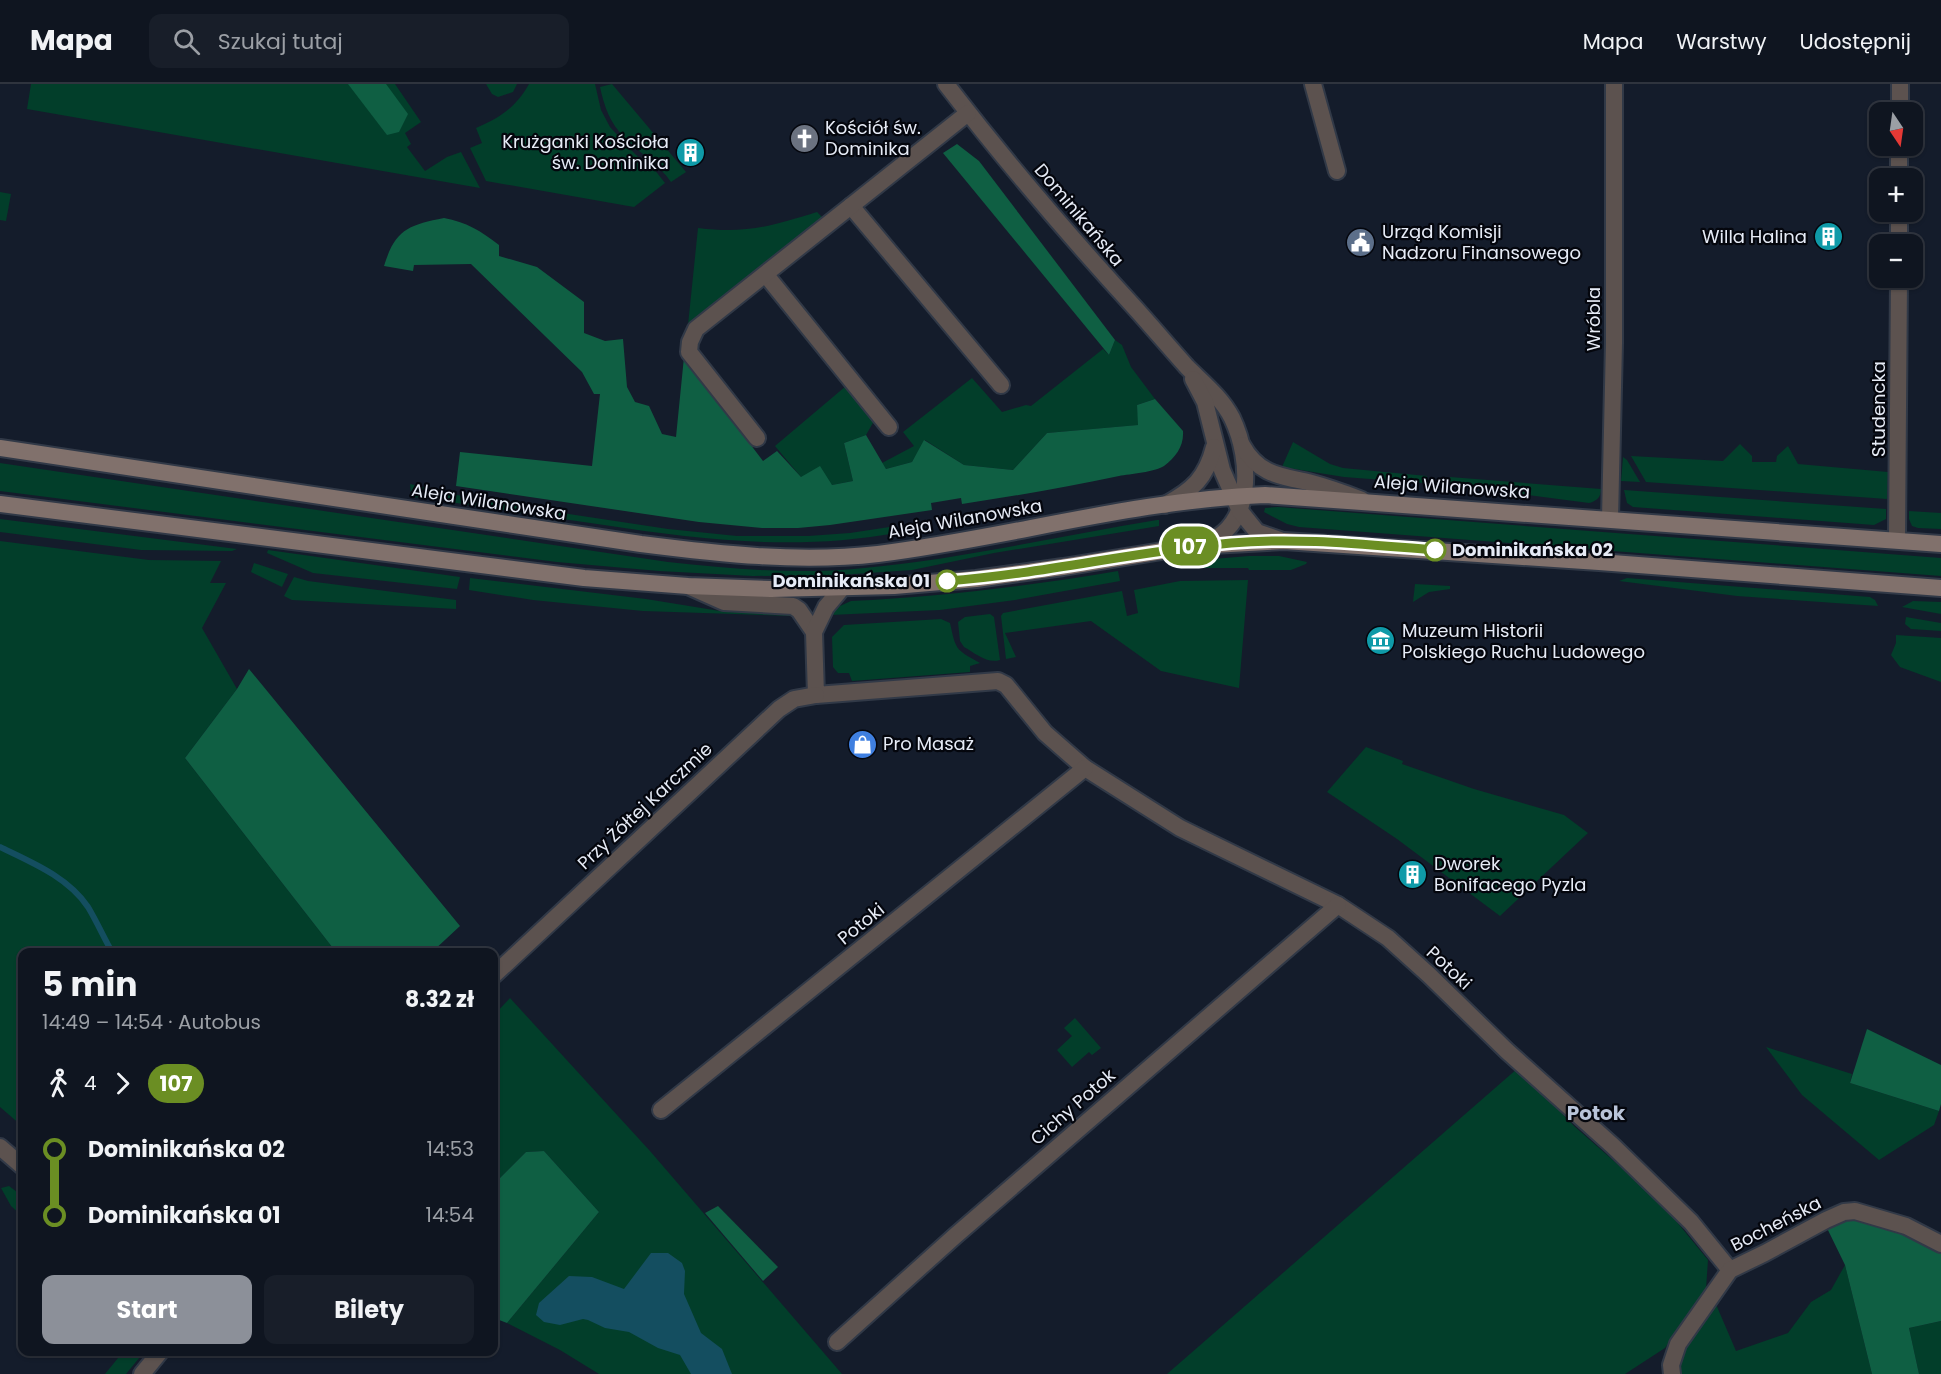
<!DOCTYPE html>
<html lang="pl">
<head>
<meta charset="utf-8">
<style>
	:root { --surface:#0f1520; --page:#181e29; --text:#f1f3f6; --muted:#9b9fa5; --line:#2f343e; --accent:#8c9099 }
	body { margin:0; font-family:Poppins,sans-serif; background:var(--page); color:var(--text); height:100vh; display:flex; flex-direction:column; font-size:22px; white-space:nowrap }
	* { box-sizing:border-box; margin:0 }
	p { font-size:20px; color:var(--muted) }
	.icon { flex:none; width:33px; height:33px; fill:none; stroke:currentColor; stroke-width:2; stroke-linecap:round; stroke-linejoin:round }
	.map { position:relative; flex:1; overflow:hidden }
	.details { position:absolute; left:18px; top:864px; width:480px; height:408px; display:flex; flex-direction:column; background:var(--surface); border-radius:12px; box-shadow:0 2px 4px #0004,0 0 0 2px var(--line) }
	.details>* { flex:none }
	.badge { padding:0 12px; border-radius:20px; font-size:21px; line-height:39px }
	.needle { width:39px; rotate:167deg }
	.tools { position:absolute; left:1869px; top:18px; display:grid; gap:12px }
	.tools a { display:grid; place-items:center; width:54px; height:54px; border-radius:12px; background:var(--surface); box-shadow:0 2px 4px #0004,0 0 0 2px var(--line); font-size:30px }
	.map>.badge { position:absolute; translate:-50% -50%; box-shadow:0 0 0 3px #fff }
	.legs { display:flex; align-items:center; gap:9px; height:66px; padding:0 24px; font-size:20px }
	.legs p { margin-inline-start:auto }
	.head { display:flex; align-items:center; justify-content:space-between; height:102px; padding:0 24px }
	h1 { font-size:33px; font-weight:700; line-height:45px }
	.action { display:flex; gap:12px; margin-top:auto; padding:12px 24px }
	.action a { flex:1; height:69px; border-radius:12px; background:var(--accent); color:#fff; font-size:24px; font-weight:700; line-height:69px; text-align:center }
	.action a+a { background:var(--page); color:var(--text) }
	ul { padding:0 24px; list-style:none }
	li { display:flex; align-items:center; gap:21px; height:66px; font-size:22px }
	li i { display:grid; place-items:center; width:9px; height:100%; margin:0 8px; background:currentColor }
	li i::after { content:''; width:15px; height:15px; margin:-8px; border:4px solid; border-radius:50%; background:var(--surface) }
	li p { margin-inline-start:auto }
	li:first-child i { background:linear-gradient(#0000 50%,currentColor 0) }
	li:last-child i { background:linear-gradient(currentColor 50%,#0000 0) }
	header { display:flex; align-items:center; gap:36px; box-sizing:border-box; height:84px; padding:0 30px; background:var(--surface); border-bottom:2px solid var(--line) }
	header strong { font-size:28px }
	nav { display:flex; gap:33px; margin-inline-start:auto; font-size:21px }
	.search { width:420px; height:54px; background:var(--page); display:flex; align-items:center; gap:15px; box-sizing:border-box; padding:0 21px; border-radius:12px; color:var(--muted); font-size:22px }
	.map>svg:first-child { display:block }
	.green { fill:#023e2a }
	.forest { fill:#0f5f43 }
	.water { fill:#144e60 }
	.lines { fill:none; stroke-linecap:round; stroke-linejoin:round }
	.stream { stroke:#144e60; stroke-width:6 }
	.minor-casing { stroke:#313947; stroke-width:20 }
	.secondary-casing { stroke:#313947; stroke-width:20 }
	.minor { stroke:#5c524f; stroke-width:16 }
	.secondary { stroke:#81716c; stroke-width:16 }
	.line-1-casing { stroke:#fff; stroke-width:14 }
	.line-1 { stroke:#6b8e23; stroke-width:9 }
	.stop-1-dot { fill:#fff; stroke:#6b8e23; stroke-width:3 }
	.labels { text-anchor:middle; stroke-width:4.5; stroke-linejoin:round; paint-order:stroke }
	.poi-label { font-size:18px; fill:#e6ebf6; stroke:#04060d; text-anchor:start }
	.street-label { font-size:18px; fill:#e6ebf6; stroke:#04060d }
	.stop-label { font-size:18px; font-weight:bold; fill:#e6ebf6; stroke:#04060d; text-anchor:start }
	.neighbourhood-label { font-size:20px; font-weight:bold; fill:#b9c4d9; stroke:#04060d }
</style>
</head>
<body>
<header>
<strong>Mapa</strong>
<div class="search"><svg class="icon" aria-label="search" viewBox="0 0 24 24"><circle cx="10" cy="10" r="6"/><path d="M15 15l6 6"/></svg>Szukaj tutaj</div>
<nav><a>Mapa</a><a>Warstwy</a><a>Udostępnij</a></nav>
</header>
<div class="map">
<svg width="1941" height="1290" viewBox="0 0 1941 1290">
	<rect width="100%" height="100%" fill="#141c2b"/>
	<!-- green -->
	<g class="green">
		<path d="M31,0h364l26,38 -16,11 6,11 -4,3 18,24 22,-14 14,-5 19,36 -453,-79z"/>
		<path d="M486,0h31l-4,8 -15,5 -6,-3z"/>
		<path d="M529,0h66l6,26 9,17 25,27 19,15 11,14 -31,24 -148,-26 -16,-33 12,-5 -6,-15c24,-10 40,-21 53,-44z"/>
		<path d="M612,0l74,88 -15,10c-12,-18 -32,-29 -47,-45 -14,-14 -20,-31 -24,-50z"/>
		<path d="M0,108l11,2 -5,27 -6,-1z"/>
		<path d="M817,128l5,5 -134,108 10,-97c49,6 73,-2 119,-16z"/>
		<path d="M1115,256l7,5 9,22 24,32 -18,6 2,20 -92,8 -34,37 -49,-5 -39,-25 -13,22 -26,7 -4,-6 32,-17 -11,-14 69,-54 30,34 24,-7 5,1 72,-57 6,6z"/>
		<path d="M846,302l28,35 -8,14 -22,8 9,38 -21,4 -31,-8 -26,-31z"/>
		<path d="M1293,358l37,22 13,4 84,8v5l-4,2 -79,-6 -62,-10z"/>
		<path d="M1740,360l12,12v6h24l1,-6 11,-10 10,18 90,8 -1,27 -241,-17 -15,-26 92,5z"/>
		<path d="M1623,373l4,3 13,22 -19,-1z"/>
		<path d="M0,379l668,99c65,7 130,13 196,6 98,-9 195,-32 293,-48h2v6l-165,27 -82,17 -73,5 -86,1 -94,-5 -102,-9 -557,-71z"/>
		<path d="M1450,393l151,12c0,8 -4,12 -12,14l-139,-18z"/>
		<path d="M410,400l73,17 185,28 69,7h71l42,-3 46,-7v7c-100,18 -193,7 -292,-8 -60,-9 -121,-18 -181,-27l-9,-1 -3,-4z"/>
		<path d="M1624,406l262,19v10l-12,6 -241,-18 -6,-4z"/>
		<path d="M1278,423l663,51v18l-642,-49 -12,-3 -23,-12 1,-4z"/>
		<path d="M1909,427l32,2v16l-23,-1 -6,-2 -3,-7z"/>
		<path d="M0,435l237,30 -5,2 -91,-1 -141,-18z"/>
		<path d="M0,457l149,19 72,1 -11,22h16l-24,45 35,61 -52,69 151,194h-314v174l-22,-19z"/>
		<path d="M268,466l192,27 -3,12 -144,-16 -46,-20z"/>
		<path d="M1249,472h30l28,6 -1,2 -15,6h-42l-1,-2h-54l-3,-2 -2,-5z"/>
		<path d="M254,479l34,11 -6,13 -31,-15z"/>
		<path d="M1118,487l2,10 -105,19 -75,10 -110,5 10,-9 11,-5c90,-4 178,-15 267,-30z"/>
		<path d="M294,493l14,4 148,19v9l-164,-9 -8,-4z"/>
		<path d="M470,494l176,21 80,13 61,1 6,3 -150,-5 -110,-11 -64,-10z"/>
		<path d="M1627,494l243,19 5,3 3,6 -141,-10 -118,-15z"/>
		<path d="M1248,496l-9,108 -78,-17 -70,-50 -86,12 11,24 -10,2 -5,-43 2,-3 119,-22 5,25 11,-3 -4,-23 46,-9z"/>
		<path d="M1415,500l35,2v3l-21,3 -16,10z"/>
		<path d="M1913,517l28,1v12l-39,-7z"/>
		<path d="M990,530l4,3 6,43c-13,4 -25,-7 -36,-13l-4,-6 -2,-19 7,-5z"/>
		<path d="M1906,533l35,6v8l-30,-2 -6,-5z"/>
		<path d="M941,535l9,4c6,27 5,26 30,40l-10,3v6l-118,9 -3,-8h-11l-5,-6 -1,-30 12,-12z"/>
		<path d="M1896,551l45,3v44l-41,-15 -9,-12 5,-12z"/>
		<path d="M1366,663l37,14 -1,3 72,25 90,26 24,18 -88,83 -103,-77 -70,-47z"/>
		<path d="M510,914l140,153 192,223h-243l-39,-24 -53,-27 92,-111 -55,-61 -18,1 -32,32v-169z"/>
		<path d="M1075,934l26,30 -9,7 -3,-3 -17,15 -15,-17 15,-14 -8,-8z"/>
		<path d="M1766,963l86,27 -2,9 89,28 -5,14 -55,35 -77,-65z"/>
		<path d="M1518,984l56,58 49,43 49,47 36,44 -2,29 -41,59 -40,26h-458z"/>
		<path d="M9,1102l12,9 -5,5 6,5v11l-11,-10 -10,-18z"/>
		<path d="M1845,1181l27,109h-192c-3,-19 25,-56 35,-72l21,49 52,-18 23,-31 20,-12z"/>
		<path d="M1941,1237v53h-22l-10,-46z"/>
		<path d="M123,1268h21l-18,22h-21z"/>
	</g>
	<!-- forest -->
	<g class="forest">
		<path d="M348,0h38l22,30 -9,18 -12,3z"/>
		<path d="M957,60l22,17 136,179 -6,15 -166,-202z"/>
		<path d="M444,134c22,4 37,13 55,27v11l38,11 47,35v31l21,8 18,-2 4,48 8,15 14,4 13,28 14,3 8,-80 79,104 14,-10 24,26 19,-11 12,19 21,-4 -9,-38 22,-8 20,34 26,-7 12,-22 40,25 49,5 34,-37 91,-8 -1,-20 18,-6 28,32c1,15 -7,26 -19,35 -9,6 -34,8 -45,10 -52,11 -104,20 -157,28l-1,-6 -30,5 1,7 -102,15 -32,3h-36l-63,-6 -243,-36 4,-34 132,14 8,-72h-6l-12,-22 -111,-108 -57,1 -1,6 -29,-5c11,-36 24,-41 60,-48z"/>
		<path d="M249,585l211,257 -28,26h-96l-151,-194 52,-69z"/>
		<path d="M1867,945l74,36v39l-2,7 -89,-28z"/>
		<path d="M544,1067l55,61 -92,111 -13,-5v-134l32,-32z"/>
		<path d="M718,1122l60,61 -15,14 -58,-68z"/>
		<path d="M1847,1133l44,8 50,24v72l-32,7 10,46h-47l-27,-109 -19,-39z"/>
	</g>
	<!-- water -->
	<path class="water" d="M651,1169h17l14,10 3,8 -1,23 17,39 21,16 10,25h-41l-11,-19 -22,-7 -29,-16 -24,-4 -17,-8 -5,-1 -23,6 -16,-3 -8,-7 3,-12 30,-27 23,1 32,12z"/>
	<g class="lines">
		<!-- stream -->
		<path class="stream" d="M0,763c31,15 68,30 88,60 9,15 16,31 24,45"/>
		<defs>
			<g id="minor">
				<path d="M946,0c60,78 124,153 190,225 17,19 34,39 51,58 16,16 34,30 45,51 20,42 23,112 -32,127"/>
				<path d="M1313,0l24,87"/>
				<path d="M1900,28v-28"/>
				<path d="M1899,94v-32"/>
				<path d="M851,122l150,179"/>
				<path d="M1899,160v-32"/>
				<path d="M766,191l123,152"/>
				<path d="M1193,295l12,23 17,68 18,41 17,21 23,8"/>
				<path d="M757,354l-68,-86 1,-10 6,-13 272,-216"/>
				<path d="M1242,361c16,29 37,31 66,37 19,5 36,11 54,18"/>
				<path d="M1165,421c28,-15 41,-27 49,-58"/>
				<path d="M1610,435l4,-176v-259"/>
				<path d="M1897,456l2,-262"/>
				<path d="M688,502l36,16 69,4 6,4 15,22"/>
				<path d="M842,504l-16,19 -12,25 2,63 182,-14 8,4 39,48 40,35 95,60 158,77 50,33 41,37 78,76 106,95 78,76 39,48"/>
				<path d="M494,891l285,-266 15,-10 22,-4"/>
				<path d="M661,1026l424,-342"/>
				<path d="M0,1063l22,19"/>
				<path d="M837,1258l118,-106 383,-331"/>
				<path d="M142,1290l18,-22"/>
				<path d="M1672,1290l-1,-9 7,-21 52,-74 35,-17 61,-33 18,-8 11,-1 51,15 35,18"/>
			</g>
			<g id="secondary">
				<path d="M0,364l641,96c79,10 158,19 237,10 129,-16 256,-54 387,-59l676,49"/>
				<path d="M0,420l584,74 104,8 83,3 123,-3 82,-7 87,-12 130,-21 91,-5 315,21 342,26"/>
			</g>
		</defs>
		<!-- minor casing -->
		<use href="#minor" class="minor-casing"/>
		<!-- secondary casing -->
		<use href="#secondary" class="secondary-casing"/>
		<!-- minor -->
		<use href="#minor" class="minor"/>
		<!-- secondary -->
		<use href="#secondary" class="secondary"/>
	</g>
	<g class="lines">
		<defs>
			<path id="line-1" d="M947,497c96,-7 189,-30 284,-38 67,-6 137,2 204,7"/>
		</defs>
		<!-- line-1 casing -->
		<use href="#line-1" class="line-1-casing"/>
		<!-- line-1 -->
		<use href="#line-1" class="line-1"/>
	</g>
	<!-- icons -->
	<defs>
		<symbol id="church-disc" viewBox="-11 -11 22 22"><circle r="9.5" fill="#6b7280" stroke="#04060d"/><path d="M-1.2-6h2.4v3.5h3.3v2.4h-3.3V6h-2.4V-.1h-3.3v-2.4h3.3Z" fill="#fff"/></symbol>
		<symbol id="building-disc" viewBox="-11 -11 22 22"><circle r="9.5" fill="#0f9aa8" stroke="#04060d"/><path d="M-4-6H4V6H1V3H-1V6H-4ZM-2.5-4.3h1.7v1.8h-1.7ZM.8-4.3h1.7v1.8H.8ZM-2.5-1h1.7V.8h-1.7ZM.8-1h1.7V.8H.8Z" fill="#fff"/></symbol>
		<symbol id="civic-disc" viewBox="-11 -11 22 22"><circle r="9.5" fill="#5c6f8a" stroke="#04060d"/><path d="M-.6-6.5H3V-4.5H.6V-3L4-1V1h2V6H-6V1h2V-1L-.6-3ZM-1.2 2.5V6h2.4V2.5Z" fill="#fff"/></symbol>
		<symbol id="museum-disc" viewBox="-11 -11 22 22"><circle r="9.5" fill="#0f9aa8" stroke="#04060d"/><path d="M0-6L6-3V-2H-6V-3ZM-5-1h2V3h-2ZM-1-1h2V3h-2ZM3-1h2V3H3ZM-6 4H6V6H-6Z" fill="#fff"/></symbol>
		<symbol id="shop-disc" viewBox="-11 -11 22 22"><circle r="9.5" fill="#3f7fe0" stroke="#04060d"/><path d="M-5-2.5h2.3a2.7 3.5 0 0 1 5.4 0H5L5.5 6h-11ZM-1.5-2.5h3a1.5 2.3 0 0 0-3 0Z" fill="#fff"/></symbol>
	</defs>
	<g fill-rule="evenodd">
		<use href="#church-disc" x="788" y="38" width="33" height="33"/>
		<use href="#building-disc" x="674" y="52" width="33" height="33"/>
		<use href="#building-disc" x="1812" y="136" width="33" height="33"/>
		<use href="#civic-disc" x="1344" y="142" width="33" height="33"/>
		<use href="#museum-disc" x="1364" y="540" width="33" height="33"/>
		<use href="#shop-disc" x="846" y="644" width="33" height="33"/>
		<use href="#building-disc" x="1396" y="774" width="33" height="33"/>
	</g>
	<!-- markers -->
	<g class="stop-1-dot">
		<circle cx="1435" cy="466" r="10"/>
		<circle cx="947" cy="497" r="10"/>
	</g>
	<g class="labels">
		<!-- poi labels -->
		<g class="poi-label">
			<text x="825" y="50">Kościół św.<tspan x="825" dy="21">Dominika</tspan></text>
			<text x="669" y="64" text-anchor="end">Krużganki Kościoła<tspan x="669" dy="21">św. Dominika</tspan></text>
			<text x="1382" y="154">Urząd Komisji<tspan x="1382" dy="21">Nadzoru Finansowego</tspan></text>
			<text x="1807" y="159" text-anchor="end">Willa Halina</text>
			<text x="1402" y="553">Muzeum Historii<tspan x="1402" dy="21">Polskiego Ruchu Ludowego</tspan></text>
			<text x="883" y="666">Pro Masaż</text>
			<text x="1434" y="786">Dworek<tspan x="1434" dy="21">Bonifacego Pyzla</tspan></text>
		</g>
		<!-- street labels -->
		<g class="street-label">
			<text transform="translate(1079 131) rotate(50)" y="6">Dominikańska</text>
			<text transform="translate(1594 235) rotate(-90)" y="6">Wróbla</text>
			<text transform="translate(1879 325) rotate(-90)" y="6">Studencka</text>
			<text transform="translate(1452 403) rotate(4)" y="6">Aleja Wilanowska</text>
			<text transform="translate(489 418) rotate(9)" y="6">Aleja Wilanowska</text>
			<text transform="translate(965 435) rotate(-10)" y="6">Aleja Wilanowska</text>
			<text transform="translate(645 722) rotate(-43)" y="6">Przy Żółtej Karczmie</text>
			<text transform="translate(861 840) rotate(-39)" y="6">Potoki</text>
			<text transform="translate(1449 884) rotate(43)" y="6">Potoki</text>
			<text transform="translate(1073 1023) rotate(-41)" y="6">Cichy Potok</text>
			<text transform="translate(1776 1140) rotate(-27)" y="6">Bocheńska</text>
		</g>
		<!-- stop labels -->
		<g class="stop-label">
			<text x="1452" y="472">Dominikańska 02</text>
			<text x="930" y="503" text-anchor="end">Dominikańska 01</text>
		</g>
		<!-- neighbourhood labels -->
		<g class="neighbourhood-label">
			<text x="1596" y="1036">Potok</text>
		</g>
	</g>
</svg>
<div class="tools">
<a><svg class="needle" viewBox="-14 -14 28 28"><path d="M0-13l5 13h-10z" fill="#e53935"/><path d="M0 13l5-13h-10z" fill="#9b9fa5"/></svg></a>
<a>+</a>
<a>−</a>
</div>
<b class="badge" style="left:1190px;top:462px;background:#6b8e23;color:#fff">107</b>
<section class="details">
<div class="head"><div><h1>5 min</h1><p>14:49 – 14:54 · Autobus</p></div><b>8.32 zł</b></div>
<div class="legs"><svg class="icon" aria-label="walk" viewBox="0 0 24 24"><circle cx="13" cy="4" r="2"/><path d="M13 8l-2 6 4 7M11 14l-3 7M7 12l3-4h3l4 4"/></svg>4<svg class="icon" aria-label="forward" viewBox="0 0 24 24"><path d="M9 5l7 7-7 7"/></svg><b class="badge" style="background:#6b8e23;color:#fff">107</b></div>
<ul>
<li><i style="color:#6b8e23"></i><b>Dominikańska 02</b><p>14:53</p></li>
<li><i style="color:#6b8e23"></i><b>Dominikańska 01</b><p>14:54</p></li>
</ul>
<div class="action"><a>Start</a><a>Bilety</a></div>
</section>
</div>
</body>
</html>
